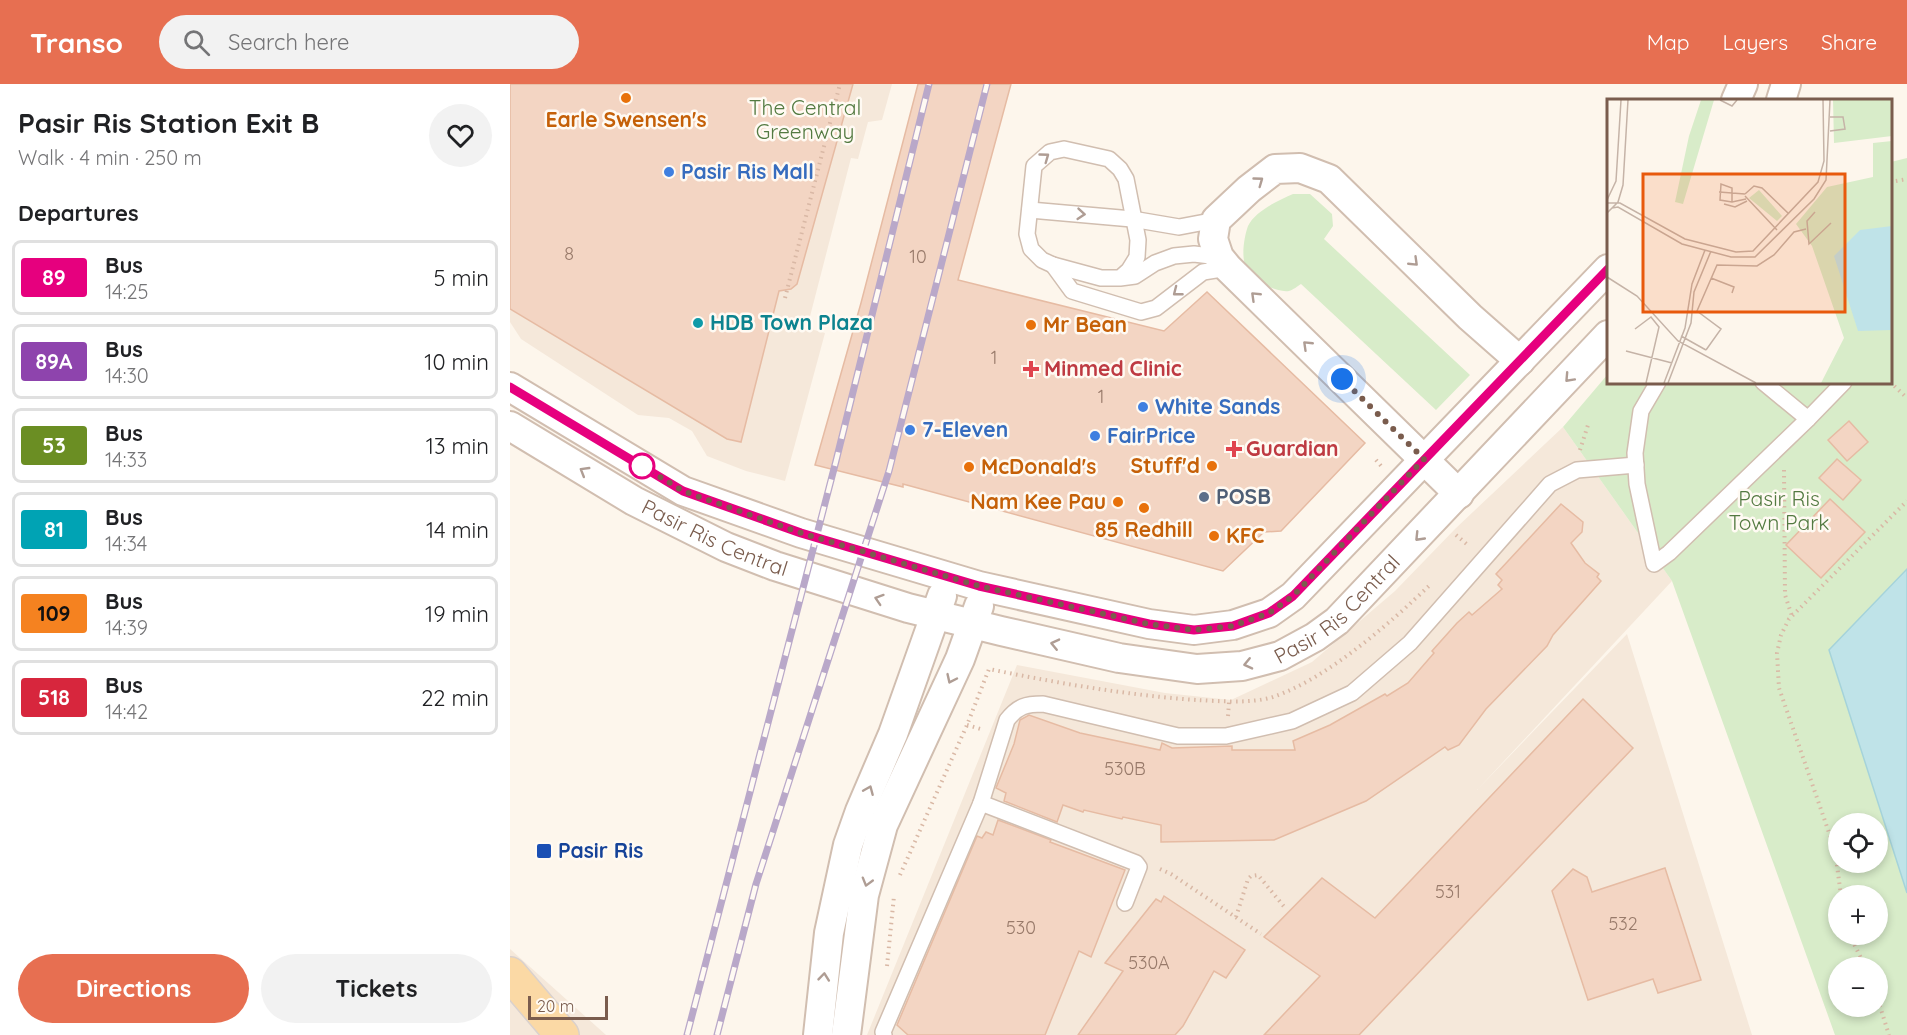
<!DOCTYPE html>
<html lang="en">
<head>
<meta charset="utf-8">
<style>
	:root { --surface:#fff; --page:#f2f2f2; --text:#202124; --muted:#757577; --line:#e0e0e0; --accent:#e76f51 }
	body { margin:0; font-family:Quicksand,sans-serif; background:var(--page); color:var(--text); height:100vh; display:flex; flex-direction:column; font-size:22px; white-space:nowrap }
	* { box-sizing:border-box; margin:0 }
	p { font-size:20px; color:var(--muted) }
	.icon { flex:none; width:33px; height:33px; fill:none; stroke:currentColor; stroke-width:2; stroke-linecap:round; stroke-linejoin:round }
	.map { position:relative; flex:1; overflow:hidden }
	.panel { display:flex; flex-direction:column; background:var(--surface); width:510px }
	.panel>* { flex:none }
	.badge { padding:0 12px; border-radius:4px; font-size:21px; line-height:39px }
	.controls { position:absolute; left:1318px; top:729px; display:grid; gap:12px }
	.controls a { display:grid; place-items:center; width:60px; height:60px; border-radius:50%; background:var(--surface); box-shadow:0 3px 9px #0003; font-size:30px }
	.scale { position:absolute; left:18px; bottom:15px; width:80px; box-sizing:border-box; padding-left:6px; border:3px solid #7a5c4d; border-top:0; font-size:16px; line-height:21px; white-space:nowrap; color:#7a5c4d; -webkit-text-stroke:4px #fffaf3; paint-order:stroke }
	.you { position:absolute; width:30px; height:30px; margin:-15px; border:4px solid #fff; border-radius:50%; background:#1a73e8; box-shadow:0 0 0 9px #1a73e833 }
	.map>.badge { position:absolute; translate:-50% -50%; box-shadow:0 0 0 3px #fff }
	h2 { padding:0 18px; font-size:22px; line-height:54px }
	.round { display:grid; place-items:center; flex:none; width:63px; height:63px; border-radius:32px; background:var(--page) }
	.headline { display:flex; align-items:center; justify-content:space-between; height:102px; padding:0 18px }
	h1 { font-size:28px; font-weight:700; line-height:45px }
	.primary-button { display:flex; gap:12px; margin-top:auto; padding:12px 18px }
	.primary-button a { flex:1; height:69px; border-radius:36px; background:var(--accent); color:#fff; font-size:24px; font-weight:700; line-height:69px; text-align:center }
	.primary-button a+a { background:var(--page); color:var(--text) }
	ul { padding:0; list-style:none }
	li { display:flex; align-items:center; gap:18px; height:75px; margin:0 12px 9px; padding:0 6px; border:3px solid var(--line); border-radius:9px }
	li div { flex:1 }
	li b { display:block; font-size:22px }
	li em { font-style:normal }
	li .badge { min-width:66px; font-weight:700; text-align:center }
	header { display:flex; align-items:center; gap:36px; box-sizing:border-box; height:84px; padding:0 30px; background:var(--accent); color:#fff }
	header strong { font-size:28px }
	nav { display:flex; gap:33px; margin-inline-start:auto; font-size:21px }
	.search { width:420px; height:54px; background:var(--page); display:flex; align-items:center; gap:15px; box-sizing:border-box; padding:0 21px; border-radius:33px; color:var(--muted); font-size:22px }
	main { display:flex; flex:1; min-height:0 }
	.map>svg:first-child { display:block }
	.residential { fill:#f5e8da }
	.green { fill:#d8ecc9; fill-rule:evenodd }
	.water { fill:#bfe3e8; stroke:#a5d3da; stroke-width:1.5 }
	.building { fill:#f3d5c3; stroke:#e6bba3; stroke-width:1.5 }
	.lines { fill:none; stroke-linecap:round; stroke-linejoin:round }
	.service-casing { stroke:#d1beb0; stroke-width:18 }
	.minor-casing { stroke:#d1beb0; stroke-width:32 }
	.primary-casing { stroke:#dad1cd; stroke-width:36 }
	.path { stroke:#d9b8a5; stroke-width:4; stroke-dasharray:1.5 4.5; stroke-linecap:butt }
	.service { stroke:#fff; stroke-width:15 }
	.minor { stroke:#fff; stroke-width:28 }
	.primary { stroke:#fbd9a5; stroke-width:33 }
	.rail-casing { stroke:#b9a8c9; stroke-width:7 }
	.rail { stroke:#fffaf3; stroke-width:4.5; stroke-dasharray:14; stroke-linecap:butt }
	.oneway { stroke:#af9d94 }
	.line-casing { stroke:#fff; stroke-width:14 }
	.line { stroke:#e6007e; stroke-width:9 }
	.walk { stroke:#7a5c4d; stroke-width:6; stroke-dasharray:0 10.8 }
	.food-dot { fill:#e8710a; stroke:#fffaf3; stroke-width:2 }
	.shop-dot { fill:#3f7fe0; stroke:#fffaf3; stroke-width:2 }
	.culture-dot { fill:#0f9aa8; stroke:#fffaf3; stroke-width:2 }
	.health-dot { fill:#e0444e; stroke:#fffaf3; stroke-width:2 }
	.stop-dot { fill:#fff; stroke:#e6007e; stroke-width:3 }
	.service-dot { fill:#5c6f8a; stroke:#fffaf3; stroke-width:2 }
	.transit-dot { fill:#1a4fb4; stroke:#fffaf3; stroke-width:2 }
	.labels { text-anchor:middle; stroke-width:5; stroke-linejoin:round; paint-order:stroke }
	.number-label { font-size:18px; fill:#987a6a }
	.park-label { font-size:21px; fill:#537a41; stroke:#fffaf3 }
	.food-label { font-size:21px; font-weight:bold; fill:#c56008; stroke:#fffaf3; text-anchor:start }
	.shop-label { font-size:21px; font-weight:bold; fill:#366cbe; stroke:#fffaf3; text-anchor:start }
	.culture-label { font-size:21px; font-weight:bold; fill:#0d838f; stroke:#fffaf3; text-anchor:start }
	.health-label { font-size:21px; font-weight:bold; fill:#be3a42; stroke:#fffaf3; text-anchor:start }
	.service-label { font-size:21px; font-weight:bold; fill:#4e5e75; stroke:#fffaf3; text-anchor:start }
	.street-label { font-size:21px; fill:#7a5c4d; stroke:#fffaf3 }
	.transit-label { font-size:21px; font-weight:bold; fill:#164399; stroke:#fffaf3; text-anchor:start }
	.inset-road { fill:none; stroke:#c5b3a7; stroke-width:1.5 }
	.view { fill:#e8590c; fill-opacity:0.15; stroke:#e8590c; stroke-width:3 }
	.inset-edge { fill:none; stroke:#7a5c4d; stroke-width:3 }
</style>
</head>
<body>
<header>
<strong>Transo</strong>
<div class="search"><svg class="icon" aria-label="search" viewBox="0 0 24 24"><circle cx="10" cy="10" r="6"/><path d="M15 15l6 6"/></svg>Search here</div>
<nav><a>Map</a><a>Layers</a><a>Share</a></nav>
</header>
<main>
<section class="panel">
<div class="headline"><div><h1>Pasir Ris Station Exit B</h1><p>Walk · 4 min · 250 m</p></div><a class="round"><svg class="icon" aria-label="heart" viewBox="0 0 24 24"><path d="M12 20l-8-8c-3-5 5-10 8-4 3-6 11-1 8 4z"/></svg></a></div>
<h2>Departures</h2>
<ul>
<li><span class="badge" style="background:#e6007e;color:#fff">89</span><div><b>Bus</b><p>14:25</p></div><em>5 min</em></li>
<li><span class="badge" style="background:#8e44ad;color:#fff">89A</span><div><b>Bus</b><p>14:30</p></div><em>10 min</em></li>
<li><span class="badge" style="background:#6b8e23;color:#fff">53</span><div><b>Bus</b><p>14:33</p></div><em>13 min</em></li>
<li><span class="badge" style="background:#00a3b4;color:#fff">81</span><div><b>Bus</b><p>14:34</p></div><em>14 min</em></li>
<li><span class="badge" style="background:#f58220;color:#111">109</span><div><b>Bus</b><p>14:39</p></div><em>19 min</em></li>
<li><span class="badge" style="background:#d7263d;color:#fff">518</span><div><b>Bus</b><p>14:42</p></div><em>22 min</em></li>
</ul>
<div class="primary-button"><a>Directions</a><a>Tickets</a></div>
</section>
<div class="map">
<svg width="1397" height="951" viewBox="0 0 1397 951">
	<rect width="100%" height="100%" fill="#fdf6ec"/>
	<!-- residential -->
	<g class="residential">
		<path d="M0,0h382l-10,36 -14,2 -10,37 -7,-1 -44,170 18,5 -40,148 -39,-10 -39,-15 -15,-25 -23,-13 -31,-3 -117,-76 -11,-17z"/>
		<path d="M1053,343l109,154 -195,209 150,-156 125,401h-885l150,-370 148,28 66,7 81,-38 83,-71 61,-63z"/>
		<path d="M0,865l96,86h-96z"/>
	</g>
	<!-- green -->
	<g class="green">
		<path d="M1397,74v877h-72l-163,-454 -109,-154 45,-53v8h282l1,-220zM1329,740h39v38h-39zM1329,812h39v38h-39zM1329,884h39v38h-39z"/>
		<path d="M783,110h17l22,20 1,12 -9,13 146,136 -34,35 -135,-126c-3,2 -8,6 -12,7 -14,2 -37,-11 -43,-24 -5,-10 -2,-30 2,-41 7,-15 31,-26 45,-32z"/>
	</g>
	<!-- water -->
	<path class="water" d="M1397,485v324l-78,-243z"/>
	<!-- building -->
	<g class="building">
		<path d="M0,0h343l-56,200 -6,5 -12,2 -38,151 -14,-3 -217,-130z"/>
		<path d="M408,0h93l-53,196 206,51 43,-39 158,151 -84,88 -17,1 -41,39 -320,-87v3l-88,-22 46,-162z"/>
		<path d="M1339,337l19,21 -21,19 -19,-21z"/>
		<path d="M1327,375l24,21 -18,20 -24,-22z"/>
		<path d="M1320,415l35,33 -44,46 -35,-33z"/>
		<path d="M1051,420l22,18 -1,10 -11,11 14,20 14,11 -2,3 4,4 -48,54 -6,11 -61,63 -27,36 -11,5 -3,-3 -79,54 -92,39 -113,2v-17l-38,-8 -1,2 -38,-9 -1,2 -20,-7 -6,17 -53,-21 2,-8 -10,-5 18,-44 6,-24 9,-5 51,18 80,17 2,-7 10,5 60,-2v4h63l-2,-9 37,-16 55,-31 2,2 21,-13 26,-30 -2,-2 25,-28 12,-11 3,3 30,-26 -4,-4 4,-5 -6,-6z"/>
		<path d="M1073,615l50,49 -274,287h-95l56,-59 -56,-39 58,-59 53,40z"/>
		<path d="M488,736l53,20 -1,2 75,28 -34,87 -12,-6 -34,84h-137l-11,-10 80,-189 5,2 4,-6 7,3z"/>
		<path d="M1155,784l36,112 -43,13 -5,-14 -65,21 -36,-109 21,-22 14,8 5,15z"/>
		<path d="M654,812l81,54 -19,28 -12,-7 -31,55 -8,9h-97l45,-64 -18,-8 51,-64 5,3z"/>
	</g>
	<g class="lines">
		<defs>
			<g id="service">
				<path d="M520,126l102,9 47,8 37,-7"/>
				<path d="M543,181l19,26 69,21 15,-4 47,-36 25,-4"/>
				<path d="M610,194l9,-8 8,-13 1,-17 -12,-61 -6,-10 -11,-10 -45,-10 -14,3 -16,14 -7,68 4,15 11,11 11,5 48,13h19l15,-2 20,-13 19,-7 20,-2 25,3"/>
				<path d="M1148,298l-17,29 -6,42 2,31 17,80 15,-11 139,-134"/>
				<path d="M1253,298l45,37 36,-37"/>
				<path d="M471,719l155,60 3,4 -14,36"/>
				<path d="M374,951l-1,-3 98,-229 26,-83c11,-14 19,-16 36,-16l135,32h48l66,-15 60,-28 58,-50 140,-159 27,-14 59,-5"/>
			</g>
			<g id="minor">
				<path d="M1226,16l7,-16"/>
				<path d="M1271,16l5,-16"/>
				<path d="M0,303l173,104 118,42 178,53 170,38 45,6 39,-5 36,-12 24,-17 315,-327"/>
				<path id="s1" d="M0,342l124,75 92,46 49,19 133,42 93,23 118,27 78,11 45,-3 38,-10 35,-19 22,-16 271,-286"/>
				<path d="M949,410l-231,-226 -9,-11 -6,-18 3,-19 33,-31 26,-20 25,-1 29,11 141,138 50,44"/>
				<path d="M308,951l11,-102 19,-88 12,-34 33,-77 49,-138"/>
				<path d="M336,951l18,-140 19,-70 77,-166 19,-53"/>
			</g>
			<path id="primary" d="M0,890l52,61"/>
		</defs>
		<!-- service casing -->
		<use href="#service" class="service-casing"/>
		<!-- minor casing -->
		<use href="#minor" class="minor-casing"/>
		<!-- primary casing -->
		<use href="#primary" class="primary-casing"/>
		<!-- path -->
		<g class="path">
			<path d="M1380,98l17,-3"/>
			<path d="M275,214l55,-214"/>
			<path d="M1380,298l17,16"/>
			<path d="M1070,366l8,-25"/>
			<path d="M866,376l6,7"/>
			<path d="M1274,386l1,125 7,21"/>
			<path d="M946,451l13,11"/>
			<path d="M718,632l1,-14"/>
			<path d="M457,641l17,5"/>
			<path d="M650,785l11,5 90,60"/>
			<path d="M390,791l67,-150 22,-56c68,14 137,26 207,31 23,1 54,4 77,-3 55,-19 116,-73 158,-113"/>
			<path d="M1331,812l-6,-46 -56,-162 -2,-35 4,-18 8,-16 118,-118"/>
			<path d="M726,833l12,-38 3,-3 7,-1 28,34"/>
			<path d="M1339,850l17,34"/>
			<path d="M377,882l7,-70"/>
			<path d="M1368,916l11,35"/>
		</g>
		<!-- service -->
		<use href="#service" class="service"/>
		<!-- minor -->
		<use href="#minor" class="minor"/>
		<!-- primary -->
		<use href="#primary" class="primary"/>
		<defs>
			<g id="rail">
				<path d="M177,951l149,-574 93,-377"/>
				<path d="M207,951l39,-151 133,-413 98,-387"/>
			</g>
		</defs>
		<!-- rail casing -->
		<use href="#rail" class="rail-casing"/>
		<!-- rail -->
		<use href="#rail" class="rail"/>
	</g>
	<!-- one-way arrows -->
	<defs><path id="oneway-chevron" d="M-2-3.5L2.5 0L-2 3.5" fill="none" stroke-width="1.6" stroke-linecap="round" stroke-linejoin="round" transform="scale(1.5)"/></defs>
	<g class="oneway">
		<use href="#oneway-chevron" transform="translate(535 73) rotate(-36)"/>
		<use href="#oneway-chevron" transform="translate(749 97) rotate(-36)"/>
		<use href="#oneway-chevron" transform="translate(571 130) rotate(5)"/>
		<use href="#oneway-chevron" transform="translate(904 178) rotate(44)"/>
		<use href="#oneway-chevron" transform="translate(667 208) rotate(142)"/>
		<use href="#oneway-chevron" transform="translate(745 212) rotate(-136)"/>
		<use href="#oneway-chevron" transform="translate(797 261) rotate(-136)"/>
		<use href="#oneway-chevron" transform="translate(1059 294) rotate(133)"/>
		<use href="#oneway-chevron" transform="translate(74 387) rotate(-149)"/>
		<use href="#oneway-chevron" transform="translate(909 453) rotate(134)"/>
		<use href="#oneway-chevron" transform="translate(369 515) rotate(-162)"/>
		<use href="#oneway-chevron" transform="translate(545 560) rotate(-167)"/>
		<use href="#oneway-chevron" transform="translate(738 580) rotate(167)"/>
		<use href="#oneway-chevron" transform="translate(441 595) rotate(115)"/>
		<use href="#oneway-chevron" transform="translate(359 706) rotate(-67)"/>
		<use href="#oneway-chevron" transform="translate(357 798) rotate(106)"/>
		<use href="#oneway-chevron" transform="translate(314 893) rotate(-84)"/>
	</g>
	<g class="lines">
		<defs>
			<path id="line" d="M0,303l173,104 118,42 178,53 170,38 45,6 39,-4 36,-13 24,-17 315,-327"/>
		</defs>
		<!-- line casing -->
		<use href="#line" class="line-casing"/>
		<!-- line -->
		<use href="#line" class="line"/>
		<!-- walk -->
		<path class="walk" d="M132,382l41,25 118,42 178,53 170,38 45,6 39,-4 36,-13 24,-17 131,-137 -82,-80"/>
	</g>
	<!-- markers -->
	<g class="food-dot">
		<circle cx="116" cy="14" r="6"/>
		<circle cx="521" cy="241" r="6"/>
		<circle cx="702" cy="382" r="6"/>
		<circle cx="459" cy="383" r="6"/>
		<circle cx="608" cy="418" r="6"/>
		<circle cx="634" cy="424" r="6"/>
		<circle cx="704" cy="452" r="6"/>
	</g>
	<g class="shop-dot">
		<circle cx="159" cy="88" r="6"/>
		<circle cx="633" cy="323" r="6"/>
		<circle cx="400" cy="346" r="6"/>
		<circle cx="585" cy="352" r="6"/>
	</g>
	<circle class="culture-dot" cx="188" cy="239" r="6"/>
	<g class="health-dot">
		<path d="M518 276h6v6h6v6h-6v6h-6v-6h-6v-6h6z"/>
		<path d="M721 356h6v6h6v6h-6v6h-6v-6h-6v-6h6z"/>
	</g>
	<circle class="stop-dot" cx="132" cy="382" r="12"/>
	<circle class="service-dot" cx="694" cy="413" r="6"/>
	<rect class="transit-dot" x="26" y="759" width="16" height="16" rx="3"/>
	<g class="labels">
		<!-- number labels -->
		<g class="number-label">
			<text x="59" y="176">8</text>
			<text x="408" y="179">10</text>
			<text x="484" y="280">1</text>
			<text x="591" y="319">1</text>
			<text x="615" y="691">530B</text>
			<text x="938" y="814">531</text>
			<text x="1113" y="846">532</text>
			<text x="511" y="850">530</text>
			<text x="639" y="885">530A</text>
		</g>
		<!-- park labels -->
		<g class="park-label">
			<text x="295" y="31">The Central<tspan x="295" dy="24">Greenway</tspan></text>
			<text x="1269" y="422">Pasir Ris<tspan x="1269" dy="24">Town Park</tspan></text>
		</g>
		<!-- food labels -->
		<g class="food-label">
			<text x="116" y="43" text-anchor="middle">Earle Swensen's</text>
			<text x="533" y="248">Mr Bean</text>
			<text x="690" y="389" text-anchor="end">Stuff'd</text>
			<text x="471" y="390">McDonald's</text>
			<text x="596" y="425" text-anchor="end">Nam Kee Pau</text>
			<text x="634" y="453" text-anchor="middle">85 Redhill</text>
			<text x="716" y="459">KFC</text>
		</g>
		<!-- shop labels -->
		<g class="shop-label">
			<text x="171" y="95">Pasir Ris Mall</text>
			<text x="645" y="330">White Sands</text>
			<text x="412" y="353">7-Eleven</text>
			<text x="597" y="359">FairPrice</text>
		</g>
		<!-- culture labels -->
		<g class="culture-label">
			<text x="200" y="246">HDB Town Plaza</text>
		</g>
		<!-- health labels -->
		<g class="health-label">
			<text x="534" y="292">Minmed Clinic</text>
			<text x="736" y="372">Guardian</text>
		</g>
		<!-- service labels -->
		<g class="service-label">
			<text x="706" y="420">POSB</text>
		</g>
		<!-- street labels -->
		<g class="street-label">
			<text dy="7" stroke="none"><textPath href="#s1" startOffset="234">Pasir Ris Central</textPath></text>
			<text dy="7" stroke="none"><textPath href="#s1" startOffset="894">Pasir Ris Central</textPath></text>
		</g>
		<!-- transit labels -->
		<g class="transit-label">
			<text x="48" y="774">Pasir Ris</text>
		</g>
	</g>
	<!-- overview -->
	<g transform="translate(1097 15)">
		<rect width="285" height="285" fill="#fdf6ec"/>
		<path d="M94,1h13l-31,104 -8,-2 14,-66zM226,1h59v36l-58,7zM285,42v242h-71l23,-45 -32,-92 -16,-22 31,-37 46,-10v-34zM152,91l23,26 -5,5 -28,-23z" fill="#d8ecc9"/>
		<path d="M285,127v104l-34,1 -24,-75 26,-26z" fill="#bfe3e8"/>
		<path class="inset-road" d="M113,1l12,6 5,-6M223,18h13l2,12 -15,2M112,93l26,2M138,95l9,-8 8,2 27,26M138,97l32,34M0,101l9,-19 5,-81M125,103v-14l-11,-4 -1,16 12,2 14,-3M0,104h13l65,36 51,13 17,-1 65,-69 6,-21 -1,-61M117,105l11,3 12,-6M5,109l6,-1 64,37 49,13h24l59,-58 12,-19 4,-80M208,113l-8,9 2,23 22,-21M0,114l11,-11 5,-17 5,-85M0,178l30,19 41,45 78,42M104,179l23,9 -2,6M28,230l16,-12 8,10 -13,56M74,237l25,14M99,251l15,-21 -24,-18 20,-46 40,1 17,-11 20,-23 12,-3M19,252l46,12M57,284l21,-55 7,-44 13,-34M61,284l23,-60 3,-31 17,-41"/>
		<path class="view" d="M36,75h202v138h-202z"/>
		<rect width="285" height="285" class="inset-edge"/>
	</g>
</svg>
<div class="controls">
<a><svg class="icon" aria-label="locate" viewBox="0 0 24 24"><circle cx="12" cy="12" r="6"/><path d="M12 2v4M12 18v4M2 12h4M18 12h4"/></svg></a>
<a>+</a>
<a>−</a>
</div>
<div class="scale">20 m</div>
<div class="you" style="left:832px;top:295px"></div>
</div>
</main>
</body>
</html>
